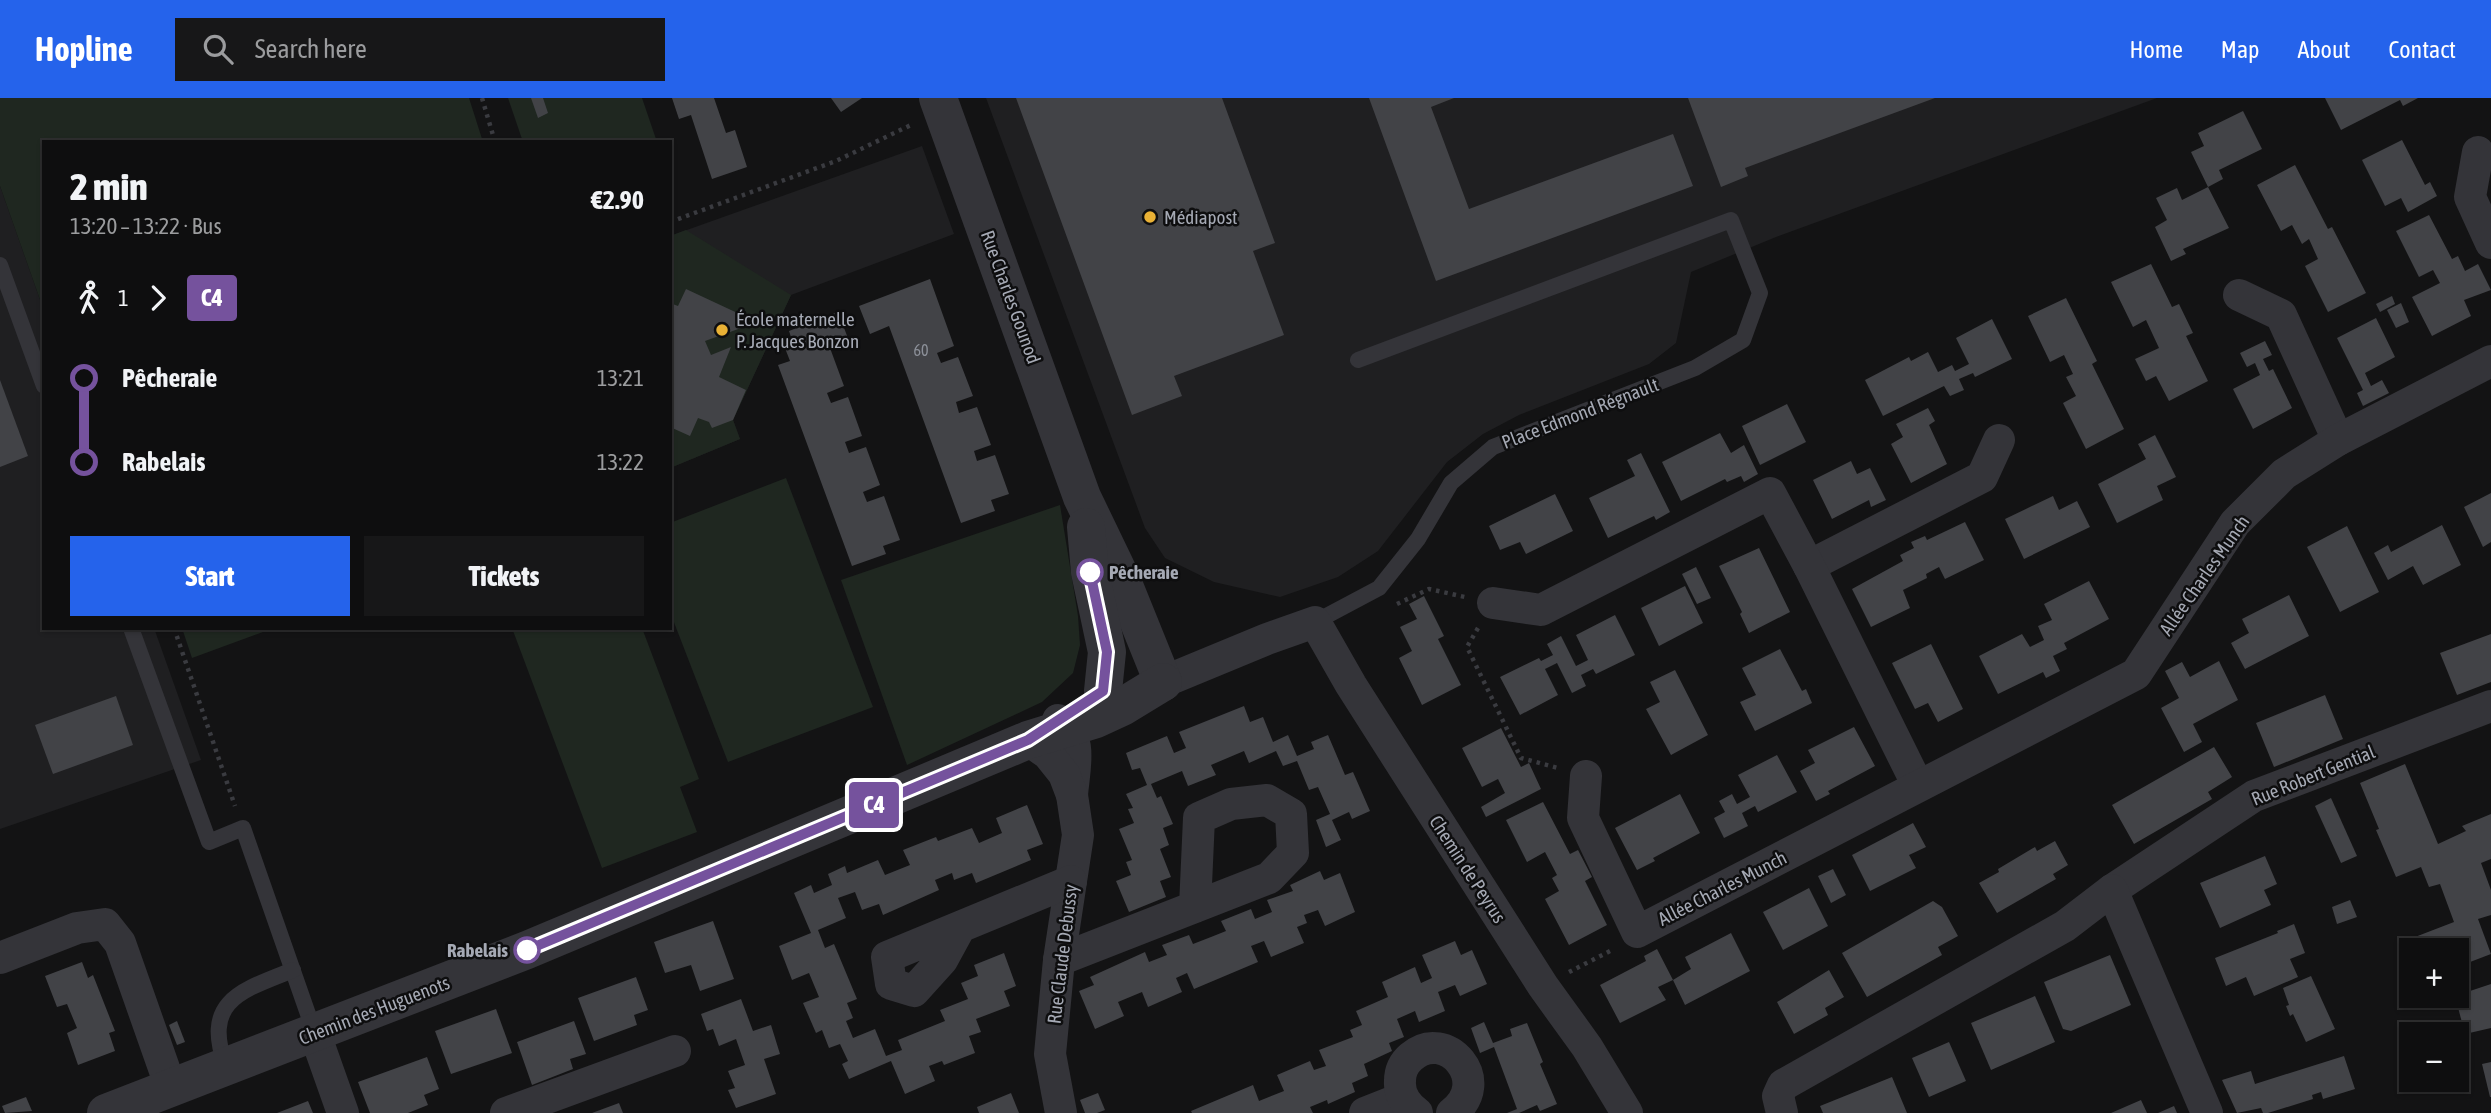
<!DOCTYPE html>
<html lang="en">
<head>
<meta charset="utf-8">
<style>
	:root { --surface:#0e0e0f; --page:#171718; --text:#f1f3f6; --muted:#9b9c9e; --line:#2e2e2f; --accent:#2563eb }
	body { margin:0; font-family:"Asap Condensed",sans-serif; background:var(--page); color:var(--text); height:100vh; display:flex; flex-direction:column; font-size:26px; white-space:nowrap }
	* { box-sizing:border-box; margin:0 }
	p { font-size:23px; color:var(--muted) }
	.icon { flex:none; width:38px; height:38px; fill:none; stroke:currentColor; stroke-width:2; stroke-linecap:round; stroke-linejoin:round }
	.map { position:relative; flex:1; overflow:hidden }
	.sheet { position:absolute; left:42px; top:42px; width:630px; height:490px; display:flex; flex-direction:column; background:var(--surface); border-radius:0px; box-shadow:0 2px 5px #0004,0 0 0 2px var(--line) }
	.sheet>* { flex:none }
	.badge { padding:0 14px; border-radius:5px; font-size:24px; line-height:46px }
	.tools { position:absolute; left:2399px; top:840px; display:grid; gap:14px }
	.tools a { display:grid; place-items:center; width:70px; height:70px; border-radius:0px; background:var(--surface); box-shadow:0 2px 5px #0004,0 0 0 2px var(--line); font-size:35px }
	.map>.badge { position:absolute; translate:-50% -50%; box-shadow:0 0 0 4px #fff }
	.legs { display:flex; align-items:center; gap:10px; height:77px; padding:0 28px; font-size:23px }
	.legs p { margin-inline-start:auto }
	.head { display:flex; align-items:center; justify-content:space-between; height:119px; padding:0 28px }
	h1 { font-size:38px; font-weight:800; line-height:52px }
	.button { display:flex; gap:14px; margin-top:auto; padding:14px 28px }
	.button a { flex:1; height:80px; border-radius:0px; background:var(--accent); color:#fff; font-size:28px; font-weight:800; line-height:80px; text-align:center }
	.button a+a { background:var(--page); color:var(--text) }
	ul { padding:0 28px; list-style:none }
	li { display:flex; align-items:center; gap:24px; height:84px; font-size:26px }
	li i { display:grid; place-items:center; width:10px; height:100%; margin:0 9px; background:currentColor }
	li i::after { content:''; width:18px; height:18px; margin:-9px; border:5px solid; border-radius:50%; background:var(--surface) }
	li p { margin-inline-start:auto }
	li:first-child i { background:linear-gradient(#0000 50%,currentColor 0) }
	li:last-child i { background:linear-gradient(currentColor 50%,#0000 0) }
	header { display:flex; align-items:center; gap:42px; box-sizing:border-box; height:98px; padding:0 35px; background:var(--accent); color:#fff }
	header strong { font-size:33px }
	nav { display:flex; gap:38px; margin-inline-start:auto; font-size:24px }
	.search { width:490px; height:63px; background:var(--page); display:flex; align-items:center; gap:18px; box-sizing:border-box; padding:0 24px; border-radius:0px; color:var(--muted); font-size:26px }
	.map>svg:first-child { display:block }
	.built { fill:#1f1f21 }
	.green { fill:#1f2720 }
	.building { fill:#424347 }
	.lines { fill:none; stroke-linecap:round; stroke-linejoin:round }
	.path { stroke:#3a3b40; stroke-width:4.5; stroke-dasharray:3.5 5; stroke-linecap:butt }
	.service { stroke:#343439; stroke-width:16 }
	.minor { stroke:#343439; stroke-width:32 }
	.tertiary { stroke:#343439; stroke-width:38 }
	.line-1-casing { stroke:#fff; stroke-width:16 }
	.line-1 { stroke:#75529d; stroke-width:10 }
	.poi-dot { fill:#e9b135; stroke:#0e0e0f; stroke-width:2.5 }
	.stop-1-dot { fill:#fff; stroke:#75529d; stroke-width:3.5 }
	.labels { text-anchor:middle; stroke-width:5; stroke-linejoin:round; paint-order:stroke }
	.number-label { font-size:16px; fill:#8c9099 }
	.poi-label { font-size:19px; fill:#a5a9b4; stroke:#0e0e0f; text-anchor:start }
	.street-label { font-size:19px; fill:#a5a9b4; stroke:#0e0e0f }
	.stop-label { font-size:19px; font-weight:bold; fill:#a5a9b4; stroke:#0e0e0f; text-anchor:start }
</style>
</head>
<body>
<header>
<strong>Hopline</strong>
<div class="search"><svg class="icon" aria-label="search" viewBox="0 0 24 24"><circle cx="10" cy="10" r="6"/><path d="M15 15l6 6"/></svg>Search here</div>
<nav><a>Home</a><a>Map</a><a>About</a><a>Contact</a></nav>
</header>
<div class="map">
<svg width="2491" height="1015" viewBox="0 0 2491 1015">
	<rect width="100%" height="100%" fill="#131314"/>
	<!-- built -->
	<g class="built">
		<path d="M986,0h1171l-381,139 -85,35 -15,71 -27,21 -130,51 -36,19 -36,28 -69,89 -40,26 -58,20 -66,-15 -49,-24 -20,-30z"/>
		<path d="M922,48l32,88 -163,61 -58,125 7,19 -70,29v-232z"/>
		<path d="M0,88l44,125v317h110l47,132 -201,69z"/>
	</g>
	<!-- green -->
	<g class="green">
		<path d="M0,0h469l14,44h-439v169l-44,-125z"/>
		<path d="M508,0h134l15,44h-134z"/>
		<path d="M686,132l105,65 -58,125 7,19 -70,29v-232z"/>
		<path d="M786,380l87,229 -145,55 -58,-150v-89z"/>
		<path d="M1060,407l18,111 2,29 -7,28 -31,29 -135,63 -66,-185z"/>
		<path d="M182,530h92l-82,30z"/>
		<path d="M512,530h130l57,151 -19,8 17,45 -95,36z"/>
	</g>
	<!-- building -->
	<g class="building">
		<path d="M531,0h12l5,15 -10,5z"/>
		<path d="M672,0h42l12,35 9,-3 12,37 -35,12 -21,-64 -12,4z"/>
		<path d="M831,0h31l-21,14z"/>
		<path d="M1016,0h206l53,145 -22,8 31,84 -110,41 8,20 -50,19z"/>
		<path d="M1369,0h85l-23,9 38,102 204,-75 20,52 -257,95z"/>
		<path d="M1688,0h247l-190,70 3,8 -27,11z"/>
		<path d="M2325,0h93l-15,8 -3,-6 -59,30z"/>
		<path d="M2243,13l19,38 -43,21 4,9 -15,8 -17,-35 13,-6 -6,-13z"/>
		<path d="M2402,42l23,45 5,-3 7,14 -29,16 -7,-14 -16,8 -23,-46z"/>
		<path d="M2295,67l33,64 4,-2 34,66 -38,19 -23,-46 13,-7 -9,-20 -7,5 -10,-19 -11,6 -24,-46z"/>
		<path d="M2208,89l21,41 -46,21 3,5 -15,7 -16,-34 12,-7 -11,-22 21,-10 5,12z"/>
		<path d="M2429,117l23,44 6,-3 7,15 13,-7 13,26 -27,10 7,16 -39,20 -20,-39 28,-14 -7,-13 -14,7 -23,-46z"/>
		<path d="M2151,166l21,43 7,-3 14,29 -7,3 22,45 -39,20 -13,-25 -10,5 -11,-22 24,-11 -13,-28 -13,7 -22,-45z"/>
		<path d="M930,181l24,67 -17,7 4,10 17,-6 15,39 -17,6 3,11 18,-6 14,38 -17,6 3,10 18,-6 14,39 -18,6 4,11 -34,12 -72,-197 -19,8 -11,-28z"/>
		<path d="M686,191l60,28 -5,11 -36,13 6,14 20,-8 -12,30 27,13 -13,30 -21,8 -3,-6 -11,-4 -8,18 -20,-9v-124l8,3z"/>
		<path d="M2392,198l3,8 -15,8 -4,-8z"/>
		<path d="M2066,200l31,63 -5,3 32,65 -38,20 -23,-46 13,-7 -10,-19 7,-3 -9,-19 -14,7 -22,-46z"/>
		<path d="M2401,205l8,19 -13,6 -9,-18z"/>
		<path d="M838,214l11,29 -19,7 14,38 -17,7 4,10 17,-6 14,39 -17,6 4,11 17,-6 14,38 -17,7 4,10 17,-6 16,44 -17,6 3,8 -34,12 -74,-201 12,-4 -7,-18 9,-3 -3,-9z"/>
		<path d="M2376,220l19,39 -30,16 6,13 11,-6 7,13 -26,13 -6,-13 6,-3 -26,-52z"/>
		<path d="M1992,221l20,40 -37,18 -2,-4 -14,6 5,11 -14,6 -6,-10 -61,30 -18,-36 44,-23 2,4 17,-9 10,20 14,-7 3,6 14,-7 -13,-26z"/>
		<path d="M2265,243l7,14 -9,4 6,12 4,-2 19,39 -39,21 -20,-40 27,-14 -5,-12 -8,4 -7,-14z"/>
		<path d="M0,282l28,76 -28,11z"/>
		<path d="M1787,306l19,38 -46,23 -18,-39z"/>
		<path d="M1928,310l7,13 -6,4 18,39 -36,19 -20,-39 12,-7 -7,-13z"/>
		<path d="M1720,335l11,20 13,-8 14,29 -14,8 -3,-6 -14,6 -2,-3 -44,22 -19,-39z"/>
		<path d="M2155,337l21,42 -19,9 6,14 -46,23 -19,-39 48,-25 -8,-15z"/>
		<path d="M1641,355l29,59 -14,8 -2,-4 -46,22 -19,-40 46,-22 -8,-16z"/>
		<path d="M1851,363l6,13 13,-6 16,32 -15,7 -2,-7 -37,19 -19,-39z"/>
		<path d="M2491,395v49l-8,5 -19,-40z"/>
		<path d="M1555,396l18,37 -47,23 -6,-12 -20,8 -11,-24z"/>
		<path d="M2053,398l6,14 18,-9 13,26 -66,32 -19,-40z"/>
		<path d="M1965,424l19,38 -39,19 -6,-12 -13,7 1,4 -24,12 7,18 -39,19 -19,-38 51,-28 -3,-6 14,-7 -3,-6 14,-6 2,4z"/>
		<path d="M2442,427l19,40 -38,20 -10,-19 -25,14 -14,-27 14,-8 3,7z"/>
		<path d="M2347,428l32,66 -39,20 -33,-65z"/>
		<path d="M1759,450l31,64 -41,21 -9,-19 2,-2 -23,-46z"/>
		<path d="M1696,469l15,31 -14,6 -15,-30z"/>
		<path d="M2089,483l20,38 -45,24 3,6 -14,7 7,15 -14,7 -3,-6 -45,22 -19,-38 43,-22 8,13 14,-7 -6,-14 14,-6 -8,-16z"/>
		<path d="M1685,488l18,37 -44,23 -18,-38z"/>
		<path d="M2289,497l20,41 -64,33 -14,-26 18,-10 -7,-14z"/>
		<path d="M1424,498l20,40 -6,3 23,46 -39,20 -23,-47 13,-7 -12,-24 17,-8 -8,-15z"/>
		<path d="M1615,517l20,40 -39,19 -3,-5 -12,6 5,11 -14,7 -15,-30 -12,6 13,26 -38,20 -20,-38 39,-19 2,3 12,-6 -6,-11 14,-8 15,30 12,-6 -12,-25z"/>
		<path d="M2491,536v48l-34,13 -17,-42z"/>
		<path d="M1931,546l32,65 -25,13 -10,-19 -13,6 -23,-46z"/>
		<path d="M1780,551l22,42 4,-2 6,14 -57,28 -15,-29 16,-7 -14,-27z"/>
		<path d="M2219,563l19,39 -45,24 9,18 -18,10 -23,-44 18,-10 -14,-27 17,-9 8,15z"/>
		<path d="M1675,572l33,65 -37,20 -25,-46 14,-7 -10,-20z"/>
		<path d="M2325,597l18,44 -69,28 -18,-44z"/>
		<path d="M116,598l17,49 -80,29 -18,-49z"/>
		<path d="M1244,608l6,16 13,-5 10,25 15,-7 9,21 17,-7 -3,-7 17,-7 17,40 8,-3 17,39 -18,8 -3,-7 -17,8 9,20 -15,7 -10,-27 14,-6 -12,-27 -9,3 -12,-29 -14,5 -7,-15 -27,12 -5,-12 -33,14 5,10 -28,11 -6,-15 -31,13 6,14 4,-2 12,28 -10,4 6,17 -9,4 11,28 -11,4 6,16 -37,15 -13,-31 15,-6 -5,-13 6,-2 -13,-31 15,-6 -6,-14 5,-1 -7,-14 21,-9 -7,-17 -8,2 -6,-17 41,-17 7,17 12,-5 -7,-16z"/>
		<path d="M1854,629l21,39 -47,25 2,3 -14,7 -16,-30 15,-8 -7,-13z"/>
		<path d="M1501,630l20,39 8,-4 12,26 -55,28 -5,-10 24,-14 -7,-14 -16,8 -20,-39z"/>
		<path d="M2214,649l18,30 -24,15 4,7 -78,45 -22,-39z"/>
		<path d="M1777,657l20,37 -39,20 -3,-6 -13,7 6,13 -24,12 -10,-20 11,-6 -6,-11 13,-7 5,10 13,-7 -12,-22z"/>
		<path d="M2405,666l33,80 28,-13 -4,-5 29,-12v45l-10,4 10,27v25l-13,4 13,35 -34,13v-17h-38l-4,-13 39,-15 -14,-38 -11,3 -8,-20 -25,10 -20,-47 3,-1 -19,-46z"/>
		<path d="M1680,696l20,39 -47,25 2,3 -18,9 -22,-42z"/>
		<path d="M2331,700l26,58 -16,7 -26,-57z"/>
		<path d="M1543,704l27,52 8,-4 14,27 -7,4 22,44 -38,20 -24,-46 14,-8 -7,-13 5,-3 -12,-23 -18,10 -21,-42z"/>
		<path d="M1027,707l16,39 -16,6 4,10 -55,23 -4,-10 -18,7 -2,-7 -17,7 4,10 -56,25 -4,-11 -17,6 -7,-18 -17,6 8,20 -28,12 7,18 9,-4 23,55 -10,4 6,15 -7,3 7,17 22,-9 11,27 16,-6 -4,-10 47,-19 -5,-11 28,-11 -7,-16 17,-7 -4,-11 30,-12 12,33 -12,5 6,15 -34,13 5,13 -12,4 6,17 -31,12 -2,-4 -13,5 6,15 -30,13 -14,-33 -42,18 -7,-15 6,-3 -8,-17 -11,4 -7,-18 -6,3 -13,-30 16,-6 -10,-24 -17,7 -13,-34 32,-13 -17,-40 17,-8 3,8 18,-8 -4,-11 17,-8 2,7 31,-13 7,15 25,-10 -7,-15 33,-13 2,4 34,-13 7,15 23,-10 -6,-15z"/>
		<path d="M1913,725l13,24 -17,8 7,13 -46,23 -18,-36z"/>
		<path d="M2055,743l13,24 -15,9 3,5 -59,34 -18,-30 20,-11 -1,-3 37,-22 2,4z"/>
		<path d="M2265,758l12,28 -13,6 7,15 -51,23 -20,-45z"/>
		<path d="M1833,771l13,26 -15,8 -13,-27z"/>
		<path d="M1320,773l4,9 16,-7 15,39 -30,14 -7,-16 -14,5 3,8 -10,4 7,16 -33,14 -7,-16 -13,5 7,16 -64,27 -7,-16 -11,5 6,14 -34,15 -6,-15 -24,10 6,14 -29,13 -16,-38 15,-6 -4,-8 55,-25 4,10 18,-7 -5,-10 27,-10 4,9 18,-7 15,-6 -5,-10 30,-12 4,10 17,-7 -5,-12 26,-9 -3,-6z"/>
		<path d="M1809,790l19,38 -45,24 -20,-38z"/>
		<path d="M2350,802l7,17 -20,7 -5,-17z"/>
		<path d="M1933,803l9,6 16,29 -20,11 4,8 -75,42 -25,-44z"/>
		<path d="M713,823l21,58 -34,12 -9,-26 -26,8 -11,-31z"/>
		<path d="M2294,826l11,29 -15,6 8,18 -44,19 -8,-19 -20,9 -11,-28 63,-25 -1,-2z"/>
		<path d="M1731,835l19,38 -65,34 -12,-25 -15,7 8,13 -46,23 -20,-38 46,-24 -2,-5 13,-7 16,31 18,-11 -6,-12z"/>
		<path d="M1455,843l6,14 11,-5 15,34 -27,12 -5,-11 -17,7 7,19 -26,11 -4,-11 -18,8 7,18 -15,6 3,8 -28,13 4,12 -16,7 3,9 -27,12 -1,-4 -17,7 3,6h-121l-1,-2 62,-26 6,16 25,-10 -7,-16 33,-14 4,9 12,-4 -7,-16 34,-13 -3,-7 12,-5 -6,-14 32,-14 -6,-15 33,-15 6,16 11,-5 -10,-23z"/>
		<path d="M2110,857l21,50 -60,26 -8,-2 -19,-47z"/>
		<path d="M82,864l6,16 5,-3 22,56 -6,2 6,18 -37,14 -11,-32 10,-5 -10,-24 -10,3 -12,-31z"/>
		<path d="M1829,872l15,27 -19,11 3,7 -34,19 -17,-32z"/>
		<path d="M2311,878l24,53 -29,13 -13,-28 -3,2 -4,-10 3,-1 -6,-17z"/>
		<path d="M636,879l12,33 -14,5 3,10 -43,16 -16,-43z"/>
		<path d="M2491,886v44l-26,6 -10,-38z"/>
		<path d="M2035,898l20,46 -64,28 -20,-47z"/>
		<path d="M741,901l12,32 18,-6 9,29 -16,5 12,35 -40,14 -8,-18 7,-2 -7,-17 17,-6 -9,-26 -17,7 -6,-17 -6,2 -6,-17z"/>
		<path d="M496,911l16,44 -61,21 -16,-43z"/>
		<path d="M177,923l8,21 -8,3 -8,-20z"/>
		<path d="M574,923l12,33 -16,5 3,10 -41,16 -15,-43z"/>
		<path d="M1484,924l9,21 19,-7 -2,-7 17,-6 16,39 -3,2 17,40 -17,7 -3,-6 -18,8h-12l10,-4 -23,-62 -14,6 -9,-25z"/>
		<path d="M1949,944l17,39 -37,16 -17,-39z"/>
		<path d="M2344,958l11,33 -32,10 -2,-7 -9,3 1,4 -45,14h-5l-2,-5 -24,5 -15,-33 29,-9 4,13z"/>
		<path d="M427,959l12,32 -15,6 4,10 -20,8h-38l-12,-31z"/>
		<path d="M2491,964v35h-1l-8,-33z"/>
		<path d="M1892,979l15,36h-84l-3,-7z"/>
		<path d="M1011,995l8,20h-40l-2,-6z"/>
		<path d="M1098,995l7,17 -8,3h-12l-5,-13z"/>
		<path d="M26,999l6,14 -27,2 -3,-7z"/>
		<path d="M2141,1002l6,13h-36z"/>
		<path d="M308,1003l5,12h-36z"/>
		<path d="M619,1005l4,10h-31z"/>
		<path d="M2174,1008l3,7h-19z"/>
	</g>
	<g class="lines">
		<!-- path -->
		<g class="path">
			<path d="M482,0l13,44"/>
			<path d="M670,124l166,-61 77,-37"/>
			<path d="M1397,506l32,-15 36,8"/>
			<path d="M174,530l61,178"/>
			<path d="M1478,530l-11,19 54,111 37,10"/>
			<path d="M1569,874l45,-23"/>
		</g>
		<!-- service -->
		<g class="service">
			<path d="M0,167l44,121"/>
			<path d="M1315,524l64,-34 39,-49 33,-56 42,-36 202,-79 48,-28 17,-47 -29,-73 -373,140"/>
			<path d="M131,530l78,214 34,-14 72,206"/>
			<path d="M226,969c-24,-66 14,-76 67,-97"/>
		</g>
		<!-- minor -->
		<g class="minor">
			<path d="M2478,54l-8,45 21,46"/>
			<path d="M2239,197l42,20 57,125"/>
			<path d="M1809,468l173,-89 17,-37"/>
			<path d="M1493,505l48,7 229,-117 39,73 109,220"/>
			<path d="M1163,584l104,-43 48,-17 36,63 192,301 44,61 40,66"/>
			<path d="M1058,622c26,17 16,48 14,75"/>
			<path d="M1028,642l20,14 16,20 8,21 6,40 -19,125 -9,94 11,59"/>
			<path d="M1586,678l-3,42 54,114 499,-258 99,-151 49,-49 54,-34 153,-79"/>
			<path d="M2112,792l142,-94 237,-90"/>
			<path d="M960,829l-18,33 -28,31 -23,-7 -4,-27 184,-76"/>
			<path d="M0,860l77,-30 28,-4 15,19 51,145"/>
			<path d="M1059,862l210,-82 24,-25 -2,-39 -24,-14 -36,4 -32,14 -4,89"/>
			<path d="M315,936l28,79"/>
			<path d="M506,1015l169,-62"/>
			<path d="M1365,1015l38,-15"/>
			<path d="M1417,1015c-11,-8 -18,-18 -17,-32 0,-10 4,-18 11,-24 35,-31 83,25 41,56"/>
			<path d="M1782,1015l-4,-17 5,-11 282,-159 47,-36 95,223"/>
		</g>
		<!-- tertiary -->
		<g class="tertiary">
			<path d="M938,0l144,399 39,81 42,104"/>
			<path d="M1086,429l4,45 17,80 -4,39"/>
			<path d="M106,1015l421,-163 501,-210 68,-21 26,-12 41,-25"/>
		</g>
	</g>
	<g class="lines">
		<defs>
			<path id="line-1" d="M527,852l501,-210 75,-49 4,-39 -17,-80"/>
		</defs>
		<!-- line-1 casing -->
		<use href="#line-1" class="line-1-casing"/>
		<!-- line-1 -->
		<use href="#line-1" class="line-1"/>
	</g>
	<!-- markers -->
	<g class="poi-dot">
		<circle cx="1150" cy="119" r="7"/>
		<circle cx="722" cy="232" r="7"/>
	</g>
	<g class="stop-1-dot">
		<circle cx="1090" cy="474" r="12"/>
		<circle cx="527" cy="852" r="12"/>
	</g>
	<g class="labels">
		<!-- number labels -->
		<g class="number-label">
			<text x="921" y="258">60</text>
		</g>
		<!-- poi labels -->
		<g class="poi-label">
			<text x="1164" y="126">Médiapost</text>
			<text x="736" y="228">École maternelle<tspan x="736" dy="22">P. Jacques Bonzon</tspan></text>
		</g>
		<!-- street labels -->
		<g class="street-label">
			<text transform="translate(1011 199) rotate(70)" y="7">Rue Charles Gounod</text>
			<text transform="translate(1580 315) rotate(-21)" y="7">Place Edmond Régnault</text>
			<text transform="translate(2204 477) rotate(-55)" y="7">Allée Charles Munch</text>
			<text transform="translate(2313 677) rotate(-22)" y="7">Rue Robert Gential</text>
			<text transform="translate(1468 771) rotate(57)" y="7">Chemin de Peyrus</text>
			<text transform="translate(1722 790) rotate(-27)" y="7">Allée Charles Munch</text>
			<text transform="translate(1062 856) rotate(-83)" y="7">Rue Claude Debussy</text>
			<text transform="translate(374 912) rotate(-21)" y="7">Chemin des Huguenots</text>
		</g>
		<!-- stop labels -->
		<g class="stop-label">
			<text x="1109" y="481">Pêcheraie</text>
			<text x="508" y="859" text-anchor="end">Rabelais</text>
		</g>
	</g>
</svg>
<div class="tools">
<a>+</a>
<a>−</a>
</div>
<b class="badge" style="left:874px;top:707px;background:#75529d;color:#fff">C4</b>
<section class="sheet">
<div class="head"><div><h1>2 min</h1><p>13:20 – 13:22 · Bus</p></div><b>€2.90</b></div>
<div class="legs"><svg class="icon" aria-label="walk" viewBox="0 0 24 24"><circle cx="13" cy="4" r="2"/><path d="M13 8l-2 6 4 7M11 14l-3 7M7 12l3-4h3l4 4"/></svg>1<svg class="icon" aria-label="forward" viewBox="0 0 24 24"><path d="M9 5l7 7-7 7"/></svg><b class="badge" style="background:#75529d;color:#fff">C4</b></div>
<ul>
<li><i style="color:#75529d"></i><b>Pêcheraie</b><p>13:21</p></li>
<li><i style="color:#75529d"></i><b>Rabelais</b><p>13:22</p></li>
</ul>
<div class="button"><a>Start</a><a>Tickets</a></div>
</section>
</div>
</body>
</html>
